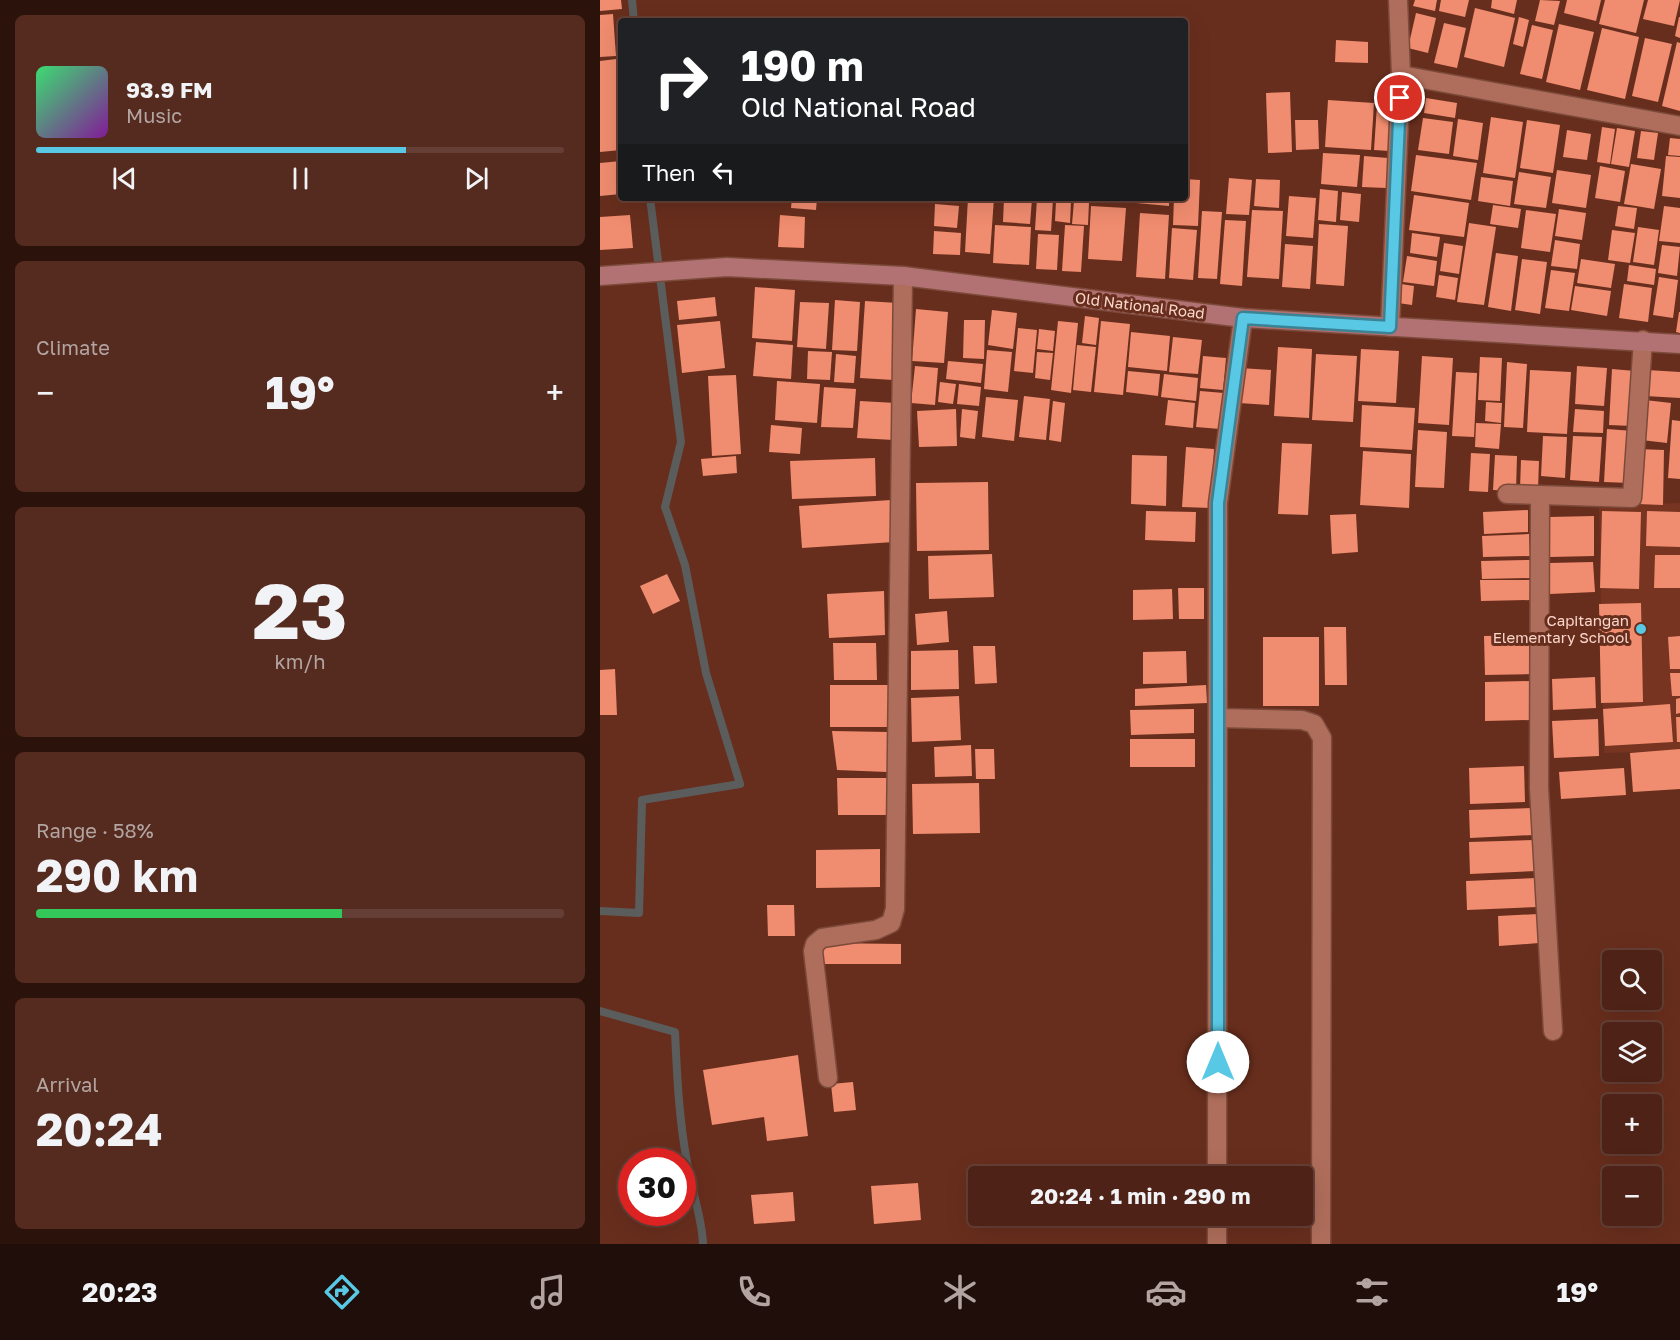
<!DOCTYPE html>
<meta charset="utf-8">
<style>
:root{--surface:#4e2216;--page:#552a1f;--text:#f1f3f6;--muted:#b3a4a1;--line:#653f35;--accent:#59c8e4}
body{margin:0;font-family:"Golos Text",sans-serif;background:var(--page);color:var(--text);height:100vh;display:flex;flex-direction:column;font-size:22px;white-space:nowrap}
*{box-sizing:border-box;margin:0}
p{font-size:20px;color:var(--muted)}
.icon{flex:none;width:33px;height:33px;fill:none;stroke:currentColor;stroke-width:2;stroke-linecap:round;stroke-linejoin:round}
.map{position:relative;flex:1;overflow:hidden}
.panel{display:flex;flex-direction:column;gap:15px;padding:15px;background:#2b130c;width:600px}
.panel>*{flex:none}
.hud{position:absolute;left:18px;top:18px;width:570px;height:183px;border-radius:6px;box-shadow:0 6px 24px #0002,0 0 0 2px var(--line);background:#202124;color:#fff;overflow:hidden}
.tools{position:absolute;left:1002px;top:950px;display:grid;gap:12px}
.tools a{display:grid;place-items:center;width:60px;height:60px;border-radius:6px;background:var(--surface);box-shadow:0 6px 24px #0002,0 0 0 2px var(--line);font-size:30px}
.speed{position:absolute;left:18px;top:1148px;display:flex;gap:12px;font-size:30px;font-weight:700;text-align:center}
.speed>*{display:grid;place-content:center;width:78px;height:78px;border-radius:50%;background:var(--surface);box-shadow:0 6px 24px #0002,0 0 0 2px var(--line);line-height:1}
.speed .limit{border:9px solid #d22;background:#fff;color:#111}
.pin{position:absolute;display:grid;place-items:center;width:51px;height:51px;color:#fff;margin:-26px;border:3px solid #fff;border-radius:50%;box-shadow:0 2px 6px #0007}
.me{position:absolute;width:66px;margin:-33px;rotate:0deg;stroke-linejoin:round;filter:drop-shadow(0 0 4px #0008)}
.turn{display:flex;align-items:center;gap:21px;height:126px;padding:0 24px;font-size:27px}
.turn .icon{width:78px;height:78px;stroke-width:2.5}
.turn b{display:block;font-size:42px;line-height:51px}
.then{display:flex;align-items:center;height:57px;padding:0 24px;background:#0003;gap:12px;font-size:22px}
.big{font-size:45px;font-weight:700;line-height:1.1}
.panel .card{flex:1;display:flex;flex-direction:column;justify-content:center;gap:9px;min-width:0;padding:0 21px;border-radius:9px;background:var(--page)}
.panel .dial{align-items:center;gap:0}
.dial b{font-size:78px;line-height:1}
.song{display:flex;align-items:center;gap:18px}
.cover{width:72px;height:72px;border-radius:9px;background:linear-gradient(135deg,hsl(140 70% 55%),hsl(290 70% 35%))}
.played{height:6px;border-radius:3px;background:linear-gradient(90deg,var(--accent) 70%,var(--line) 70%)}
.keys{display:flex;justify-content:space-around;direction:ltr}
.heat{display:flex;justify-content:space-between;align-items:center;font-size:33px;direction:ltr}
.charge{height:9px;border-radius:4px;background:linear-gradient(90deg,#34c759 58%,var(--line) 0)}
.trip{position:absolute;left:368px;top:1166px;width:345px;height:60px;border-radius:6px;background:var(--surface);box-shadow:0 6px 24px #0002,0 0 0 2px var(--line);font-weight:700;line-height:60px;text-align:center}
.tab-bar{display:flex;height:96px;justify-content:space-around;align-items:center;background:#1f0e09;color:var(--muted)}
.tab-bar .icon{width:42px;height:42px}
.tab-bar .selected{color:var(--accent)}
.tab-bar b{font-size:27px;color:var(--text)}
main{display:flex;flex:1;min-height:0}
.map>svg:first-child{display:block}
.built{fill:#763421}
.lines{fill:none;stroke-linecap:round;stroke-linejoin:round}
.stream{stroke:#5b5c5c;stroke-width:8}
.building{fill:#f08c6f}
.street-casing{stroke:#7c4a3b;stroke-width:21}
.secondary-casing{stroke:#7c4a3b;stroke-width:21}
.street{stroke:#af6e5b;stroke-width:18}
.secondary{stroke:#b27172;stroke-width:18}
.route-casing{stroke:#3a8294;stroke-width:15}
.route{stroke:#59c8e4;stroke-width:10}
.poi-dot{fill:#59c8e4;stroke:#682e1d;stroke-width:2}
.labels{text-anchor:middle;dominant-baseline:central;stroke-width:6;stroke-linejoin:round;paint-order:stroke}
.street-label{font-size:15px;fill:#fbd6cb;stroke:#682e1d}
.poi-label{font-size:15px;fill:#fbd6cb;stroke:#682e1d;text-anchor:end}
</style>
<main>
<section class="panel">
<div class="card">
<div class="song"><i class="cover"></i><div><b>93.9 FM</b><p>Music</p></div></div>
<div class="played"></div>
<div class="keys"><svg class="icon" aria-label="previous" viewBox="0 0 24 24"><path d="M18 5L8 12l10 7zM5 5v14"/></svg><svg class="icon" aria-label="pause" viewBox="0 0 24 24"><path d="M8 5v14M16 5v14"/></svg><svg class="icon" aria-label="next" viewBox="0 0 24 24"><path d="M6 5l10 7-10 7zM19 5v14"/></svg></div>
</div>
<div class="card"><p>Climate</p>
<div class="heat"><a>−</a><b class="big">19°</b><a>+</a></div>
</div>
<div class="card dial"><b>23</b><p>km/h</p></div>
<div class="card"><p>Range · 58%</p><b class="big">290 km</b><div class="charge"></div></div>
<div class="card"><p>Arrival</p><b class="big">20:24</b></div>
</section>
<div class="map">
<svg width="1080" height="1244" viewBox="0 0 1080 1244">
<rect width="100%" height="100%" fill="#682e1d"/>
<polygon class="built" points="1080,503 1080,751 1004,753 999,506"/>
<g class="lines">
<g class="stream">
<polyline points="32,0 34,21"/>
<polyline points="0,911 39,913 42,800 140,784 106,673 85,565 65,507 81,442 50,198"/>
<path d="M0,1011L75,1032C77,1076 79,1119 87,1162C91,1190 102,1216 103,1244"/>
</g>
</g>
<g class="building">
<polygon points="0,0 21,0 22,9 0,11"/>
<polygon points="815,0 837,0 835,11 813,6"/>
<polygon points="841,0 869,0 865,17 839,11"/>
<polygon points="892,0 917,0 914,14 891,8"/>
<polygon points="940,0 960,1 954,25 935,21"/>
<polygon points="967,0 1001,0 996,21 964,13"/>
<polygon points="1005,0 1044,0 1036,33 999,24"/>
<polygon points="1048,0 1080,0 1074,26 1043,19"/>
<polygon points="875,8 915,18 904,67 864,57"/>
<polygon points="816,13 836,18 828,53 808,48"/>
<polygon points="13,14 16,56 0,57 0,15"/>
<polygon points="919,17 929,20 923,47 913,44"/>
<polygon points="1079,17 1080,17 1080,38 1075,36"/>
<polygon points="844,23 866,28 857,68 834,63"/>
<polygon points="959,24 994,32 980,90 946,82"/>
<polygon points="932,25 953,30 942,79 920,74"/>
<polygon points="1002,28 1039,37 1025,99 987,90"/>
<polygon points="1045,38 1072,44 1058,102 1032,96"/>
<polygon points="736,40 768,42 768,63 735,62"/>
<polygon points="1077,42 1080,43 1080,111 1062,106"/>
<polygon points="16,59 21,110 21,150 0,152 0,61"/>
<polygon points="690,92 692,152 668,153 666,93"/>
<polygon points="826,98 857,103 855,118 824,113"/>
<polygon points="728,100 774,103 771,150 725,147"/>
<polygon points="777,105 792,105 789,151 774,150"/>
<polygon points="891,117 923,122 915,178 883,173"/>
<polygon points="823,118 853,122 849,154 818,150"/>
<polygon points="858,119 883,123 878,160 853,156"/>
<polygon points="695,120 718,120 719,149 696,150"/>
<polygon points="927,120 960,125 953,173 920,168"/>
<polygon points="1002,127 1015,129 1010,164 997,162"/>
<polygon points="1017,128 1035,131 1029,167 1011,164"/>
<polygon points="967,130 991,134 987,160 963,157"/>
<polygon points="1041,131 1058,133 1054,160 1037,158"/>
<polygon points="1070,138 1080,139 1080,156 1068,155"/>
<polygon points="723,153 760,155 757,187 721,184"/>
<polygon points="816,155 877,163 871,200 811,191"/>
<polygon points="764,156 788,158 786,188 762,187"/>
<polygon points="1066,156 1080,157 1080,198 1062,196"/>
<polygon points="21,161 21,194 0,196 0,163"/>
<polygon points="1031,164 1061,169 1054,209 1024,204"/>
<polygon points="1000,166 1025,171 1020,202 995,198"/>
<polygon points="957,170 991,175 986,208 952,203"/>
<polygon points="919,172 951,177 946,208 914,204"/>
<polygon points="881,177 913,181 910,206 878,201"/>
<polygon points="629,178 652,180 649,215 626,214"/>
<polygon points="585,179 600,180 598,226 573,225 574,198 585,198"/>
<polygon points="656,179 680,180 679,208 654,206"/>
<polygon points="720,189 738,191 736,222 718,220"/>
<polygon points="742,192 761,194 759,222 740,220"/>
<polygon points="814,195 869,203 864,237 809,230"/>
<polygon points="689,196 716,198 713,238 686,236"/>
<polygon points="192,198 217,198 216,210 191,208"/>
<polygon points="225,198 250,198 250,202 225,201"/>
<polygon points="343,198 364,198 363,201 343,200"/>
<polygon points="368,198 394,198 390,254 365,252"/>
<polygon points="404,198 432,199 430,224 403,222"/>
<polygon points="437,198 453,199 451,231 435,230"/>
<polygon points="536,198 569,198 569,206 536,203"/>
<polygon points="456,201 471,202 470,223 455,221"/>
<polygon points="474,201 489,202 488,225 472,224"/>
<polygon points="335,204 359,206 357,228 334,226"/>
<polygon points="893,205 921,209 918,228 890,224"/>
<polygon points="491,206 526,208 522,261 488,259"/>
<polygon points="1018,206 1037,208 1034,229 1015,226"/>
<polygon points="1064,206 1080,208 1080,243 1059,241"/>
<polygon points="959,209 986,213 982,240 955,236"/>
<polygon points="652,210 683,211 679,279 647,277"/>
<polygon points="926,210 956,214 950,252 921,248"/>
<polygon points="602,211 622,212 617,279 598,278"/>
<polygon points="540,213 569,215 565,279 536,277"/>
<polygon points="30,215 33,248 0,250 0,217"/>
<polygon points="180,215 205,217 204,248 178,247"/>
<polygon points="625,220 646,221 642,286 620,284"/>
<polygon points="869,223 896,227 884,305 857,302"/>
<polygon points="719,224 748,226 744,286 716,284"/>
<polygon points="395,225 431,227 429,265 393,263"/>
<polygon points="465,225 484,226 481,272 462,271"/>
<polygon points="1038,227 1059,230 1054,265 1033,262"/>
<polygon points="572,228 597,230 593,280 569,278"/>
<polygon points="1012,230 1035,233 1030,263 1008,260"/>
<polygon points="334,231 361,233 360,255 333,254"/>
<polygon points="812,233 840,237 837,257 810,253"/>
<polygon points="438,234 459,235 457,270 436,269"/>
<polygon points="955,240 980,244 977,269 951,266"/>
<polygon points="844,243 863,246 859,274 840,271"/>
<polygon points="685,244 713,246 710,289 682,287"/>
<polygon points="1062,245 1080,247 1077,276 1058,273"/>
<polygon points="896,253 918,256 911,311 888,307"/>
<polygon points="807,256 837,261 834,286 803,282"/>
<polygon points="922,259 947,262 940,314 915,310"/>
<polygon points="981,259 1015,264 1011,288 977,283"/>
<polygon points="1029,265 1056,269 1054,285 1027,281"/>
<polygon points="951,270 975,273 969,311 945,308"/>
<polygon points="839,275 858,278 855,300 836,297"/>
<polygon points="1059,277 1078,280 1073,318 1053,315"/>
<polygon points="801,284 814,286 812,305 798,303"/>
<polygon points="1024,284 1052,288 1048,322 1019,318"/>
<polygon points="975,286 1011,291 1007,316 971,310"/>
<polygon points="155,287 195,290 192,341 152,338"/>
<polygon points="115,297 117,316 79,320 77,301"/>
<polygon points="235,300 260,302 257,351 232,350"/>
<polygon points="265,301 298,303 294,380 260,378"/>
<polygon points="200,302 229,303 226,349 197,347"/>
<polygon points="316,309 348,312 344,363 312,361"/>
<polygon points="392,310 417,313 413,349 388,345"/>
<polygon points="1079,312 1080,312 1080,333 1076,332"/>
<polygon points="485,316 499,318 496,345 482,343"/>
<polygon points="364,320 385,320 384,359 363,358"/>
<polygon points="120,321 125,368 82,373 77,325"/>
<polygon points="458,321 478,323 471,393 451,390"/>
<polygon points="501,321 530,324 523,395 494,392"/>
<polygon points="418,328 437,330 433,373 414,371"/>
<polygon points="439,329 455,331 453,351 437,349"/>
<polygon points="531,332 570,336 567,371 528,367"/>
<polygon points="573,337 602,340 598,374 569,372"/>
<polygon points="156,342 193,345 191,379 153,376"/>
<polygon points="477,345 496,347 491,392 473,390"/>
<polygon points="678,347 712,349 709,418 674,416"/>
<polygon points="761,349 799,351 796,403 758,401"/>
<polygon points="387,350 412,352 408,392 384,389"/>
<polygon points="208,351 232,352 230,380 207,379"/>
<polygon points="437,352 453,353 450,380 435,378"/>
<polygon points="236,354 256,356 254,383 234,382"/>
<polygon points="716,354 757,356 753,422 712,420"/>
<polygon points="603,356 626,358 623,390 600,388"/>
<polygon points="822,356 853,358 849,425 818,423"/>
<polygon points="880,357 902,358 900,401 878,400"/>
<polygon points="348,361 383,364 381,383 346,379"/>
<polygon points="907,362 927,364 923,428 904,427"/>
<polygon points="315,366 338,368 335,405 311,403"/>
<polygon points="977,366 1007,368 1004,406 975,404"/>
<polygon points="640,368 671,370 669,405 639,403"/>
<polygon points="1012,369 1035,371 1032,426 1009,425"/>
<polygon points="930,370 971,372 967,434 927,432"/>
<polygon points="1047,370 1080,372 1080,398 1045,396"/>
<polygon points="528,371 560,374 558,396 526,392"/>
<polygon points="856,372 877,373 874,437 852,436"/>
<polygon points="564,374 598,378 596,401 561,397"/>
<polygon points="136,375 141,454 112,456 108,376"/>
<polygon points="177,381 220,384 217,423 175,420"/>
<polygon points="340,382 356,384 353,404 338,402"/>
<polygon points="359,384 381,387 379,406 357,404"/>
<polygon points="224,387 256,389 253,428 221,427"/>
<polygon points="600,391 624,393 620,429 596,427"/>
<polygon points="424,396 450,399 446,440 419,437"/>
<polygon points="386,397 418,400 414,441 382,437"/>
<polygon points="568,400 595,403 593,428 565,425"/>
<polygon points="1045,400 1071,403 1067,443 1041,440"/>
<polygon points="260,401 296,403 294,440 257,438"/>
<polygon points="453,401 465,403 461,442 449,440"/>
<polygon points="886,402 902,403 901,423 885,421"/>
<polygon points="762,405 815,408 812,450 760,447"/>
<polygon points="356,409 357,446 319,447 317,411"/>
<polygon points="362,409 378,411 375,439 360,437"/>
<polygon points="975,409 1004,411 1003,433 973,432"/>
<polygon points="1072,420 1080,421 1080,479 1068,478"/>
<polygon points="876,423 901,424 899,449 875,447"/>
<polygon points="171,425 202,428 200,454 169,452"/>
<polygon points="1007,429 1033,431 1030,483 1004,482"/>
<polygon points="818,430 847,432 844,488 815,487"/>
<polygon points="943,436 967,437 965,478 941,476"/>
<polygon points="973,436 1002,437 999,482 970,480"/>
<polygon points="682,443 712,444 708,515 678,514"/>
<polygon points="586,447 614,449 611,508 582,507"/>
<polygon points="1038,449 1064,450 1063,505 1037,504"/>
<polygon points="763,451 811,454 809,508 760,505"/>
<polygon points="871,453 890,454 888,492 869,491"/>
<polygon points="532,455 567,456 566,506 531,504"/>
<polygon points="895,455 917,456 916,491 893,490"/>
<polygon points="136,456 137,473 103,476 101,459"/>
<polygon points="275,458 276,496 192,499 190,461"/>
<polygon points="921,460 939,461 938,490 920,489"/>
<polygon points="388,482 389,550 317,551 316,483"/>
<polygon points="291,500 294,542 202,548 199,506"/>
<polygon points="928,510 928,532 884,534 883,512"/>
<polygon points="546,511 596,512 595,542 545,540"/>
<polygon points="1002,511 1041,512 1039,589 1000,588"/>
<polygon points="1047,511 1080,512 1080,547 1046,546"/>
<polygon points="756,514 758,552 732,554 730,515"/>
<polygon points="994,516 994,556 950,557 949,517"/>
<polygon points="929,534 930,556 883,557 882,536"/>
<polygon points="392,554 394,597 329,599 328,556"/>
<polygon points="1055,555 1080,555 1080,588 1054,588"/>
<polygon points="930,560 931,578 882,579 881,561"/>
<polygon points="993,562 995,592 950,594 949,563"/>
<polygon points="67,574 80,601 53,614 40,586"/>
<polygon points="880,580 931,580 932,600 881,601"/>
<polygon points="578,588 604,588 604,619 579,619"/>
<polygon points="572,589 573,619 533,620 533,590"/>
<polygon points="284,591 285,635 229,638 227,594"/>
<polygon points="1041,603 1043,702 1001,703 999,604"/>
<polygon points="347,611 349,642 317,645 315,614"/>
<polygon points="724,627 746,627 747,685 725,685"/>
<polygon points="933,635 934,674 885,675 884,636"/>
<polygon points="1080,636 1080,669 1070,669 1068,637"/>
<rect x="663" y="637" width="56" height="69"/>
<polygon points="233,643 276,643 277,680 234,680"/>
<polygon points="373,646 395,646 397,683 375,684"/>
<polygon points="358,650 359,689 311,690 311,651"/>
<polygon points="586,651 587,683 543,684 543,652"/>
<polygon points="15,669 17,715 0,715 0,670"/>
<polygon points="1070,673 1080,673 1080,696 1072,696"/>
<polygon points="995,677 996,708 953,710 952,679"/>
<polygon points="930,681 931,720 885,721 885,682"/>
<rect x="230" y="685" width="59" height="42"/>
<polygon points="606,685 607,703 535,706 535,689"/>
<polygon points="359,696 361,740 312,742 311,698"/>
<polygon points="1080,698 1080,713 1076,714 1076,699"/>
<polygon points="1070,704 1073,742 1005,746 1003,709"/>
<polygon points="594,709 594,733 531,735 530,710"/>
<polygon points="1076,717 1080,717 1080,742 1077,742"/>
<polygon points="998,719 999,756 954,758 952,721"/>
<polygon points="232,731 288,732 287,772 237,770"/>
<rect x="530" y="739" width="65" height="28"/>
<polygon points="371,745 372,776 335,777 334,747"/>
<polygon points="375,749 394,749 395,779 376,779"/>
<polygon points="1080,749 1080,789 1033,792 1030,753"/>
<polygon points="924,766 925,802 870,804 869,768"/>
<polygon points="1024,768 1026,795 961,799 959,772"/>
<polygon points="237,778 287,778 287,815 238,815"/>
<polygon points="379,783 380,833 313,834 312,784"/>
<polygon points="932,808 933,835 870,838 869,810"/>
<polygon points="935,840 937,871 870,874 869,842"/>
<polygon points="280,849 280,887 216,888 216,850"/>
<polygon points="937,878 938,907 867,910 866,881"/>
<polygon points="167,905 194,905 195,936 168,936"/>
<polygon points="938,914 939,943 899,946 898,916"/>
<polygon points="222,943 301,944 301,964 222,964"/>
<polygon points="198,1055 208,1136 167,1141 164,1117 112,1125 103,1070"/>
<polygon points="253,1082 256,1110 234,1112 231,1084"/>
<polygon points="318,1183 321,1220 274,1224 271,1186"/>
<polygon points="193,1192 195,1221 154,1224 151,1195"/>
</g>
<g class="lines">
<g class="street-casing">
<g id="street">
<polyline points="801,75 1080,126"/>
<polyline points="790,327 801,75 798,0"/>
<polyline points="907,494 1032,498 1043,340"/>
<polyline points="940,495 939,788 953,1031"/>
<polyline points="618,718 702,720 714,724 722,738 721,1244"/>
<polyline points="228,1078 213,951 215,944 222,938 276,930 291,923 295,909 303,276"/>
<polyline points="617,1176 618,503 643,318"/>
<polyline points="617,1215 617,1244"/>
</g>
</g>
<g class="secondary-casing">
<polyline id="secondary" points="0,276 127,267 303,276 643,318 1080,344"/>
</g>
<use href="#street" class="street"/>
<use href="#secondary" class="secondary"/>
</g>
<g class="lines">
<g class="route-casing">
<polyline id="route" points="618,1062 618,503 643,318 790,327 800,98"/>
</g>
<use href="#route" class="route"/>
</g>
<circle class="poi-dot" cx="1041" cy="629" r="6"/>
<g class="labels">
<g class="street-label">
<text transform="translate(540 305) rotate(7)">Old National Road</text>
</g>
<g class="poi-label">
<text x="1029" y="620">Capitangan<tspan x="1029" dy="17">Elementary School</tspan></text>
</g>
</g>
</svg>
<div class="tools">
<a><svg class="icon" aria-label="search" viewBox="0 0 24 24"><circle cx="10" cy="10" r="6"/><path d="M15 15l6 6"/></svg></a>
<a><svg class="icon" aria-label="layers" viewBox="0 0 24 24"><path d="M12 4l9 5-9 5-9-5zM3 14l9 5 9-5"/></svg></a>
<a>+</a>
<a>−</a>
</div>
<div class="speed"><div class="limit">30</div></div>
<div class="pin" style="left:800px;top:98px;background:#d93025"><svg class="icon" aria-label="arrive" viewBox="0 0 24 24"><path d="M6 21V4h12l-3 4 3 4H6"/></svg></div>
<svg class="me" style="left:618px;top:1062px" viewBox="-20 -20 40 40"><circle r="19" fill="#fff"/><path d="M0-13L10 11 0 6-10 11z" fill="#59c8e4"/></svg>
<div class="trip">20:24 · 1 min · 290 m</div>
<div class="hud">
<div class="turn"><svg class="icon" aria-label="right" viewBox="0 0 24 24"><path d="M7 20v-9h11M14 6l5 5-5 5"/></svg><div><b>190 m</b>Old National Road</div></div>
<div class="then">Then<svg class="icon" aria-label="left" viewBox="0 0 24 24"><path d="M17 20v-9H6M10 6l-5 5 5 5"/></svg></div>
</div>
</div>
</main>
<nav class="tab-bar">
<b>20:23</b>
<svg class="icon selected" aria-label="directions" viewBox="0 0 24 24"><path d="M12 3l9 9-9 9-9-9zM9 14v-3h6M13 9l2 2-2 2"/></svg>
<svg class="icon" aria-label="music" viewBox="0 0 24 24"><path d="M9 18V5l10-2v13"/><circle cx="6" cy="18" r="3"/><circle cx="16" cy="16" r="3"/></svg>
<svg class="icon" aria-label="phone" viewBox="0 0 24 24"><path d="M5 4h4l2 5-3 2q2 4 5 5l2-3 5 2v4C11 20 4 13 5 4z"/></svg>
<svg class="icon" aria-label="climate" viewBox="0 0 24 24"><path d="M12 3v18M4 7l16 10M4 17L20 7"/></svg>
<svg class="icon" aria-label="car" viewBox="0 0 24 24"><path d="M5 17H2v-5l4-1 3-4h7l3 4 3 1v5h-3M9 17h6M6 11h13"/><circle cx="7" cy="17" r="2"/><circle cx="17" cy="17" r="2"/></svg>
<svg class="icon" aria-label="filters" viewBox="0 0 24 24"><path d="M4 7h16M4 17h16"/><circle cx="9" cy="7" r="2"/><circle cx="15" cy="17" r="2"/></svg>
<b>19°</b>
</nav>
